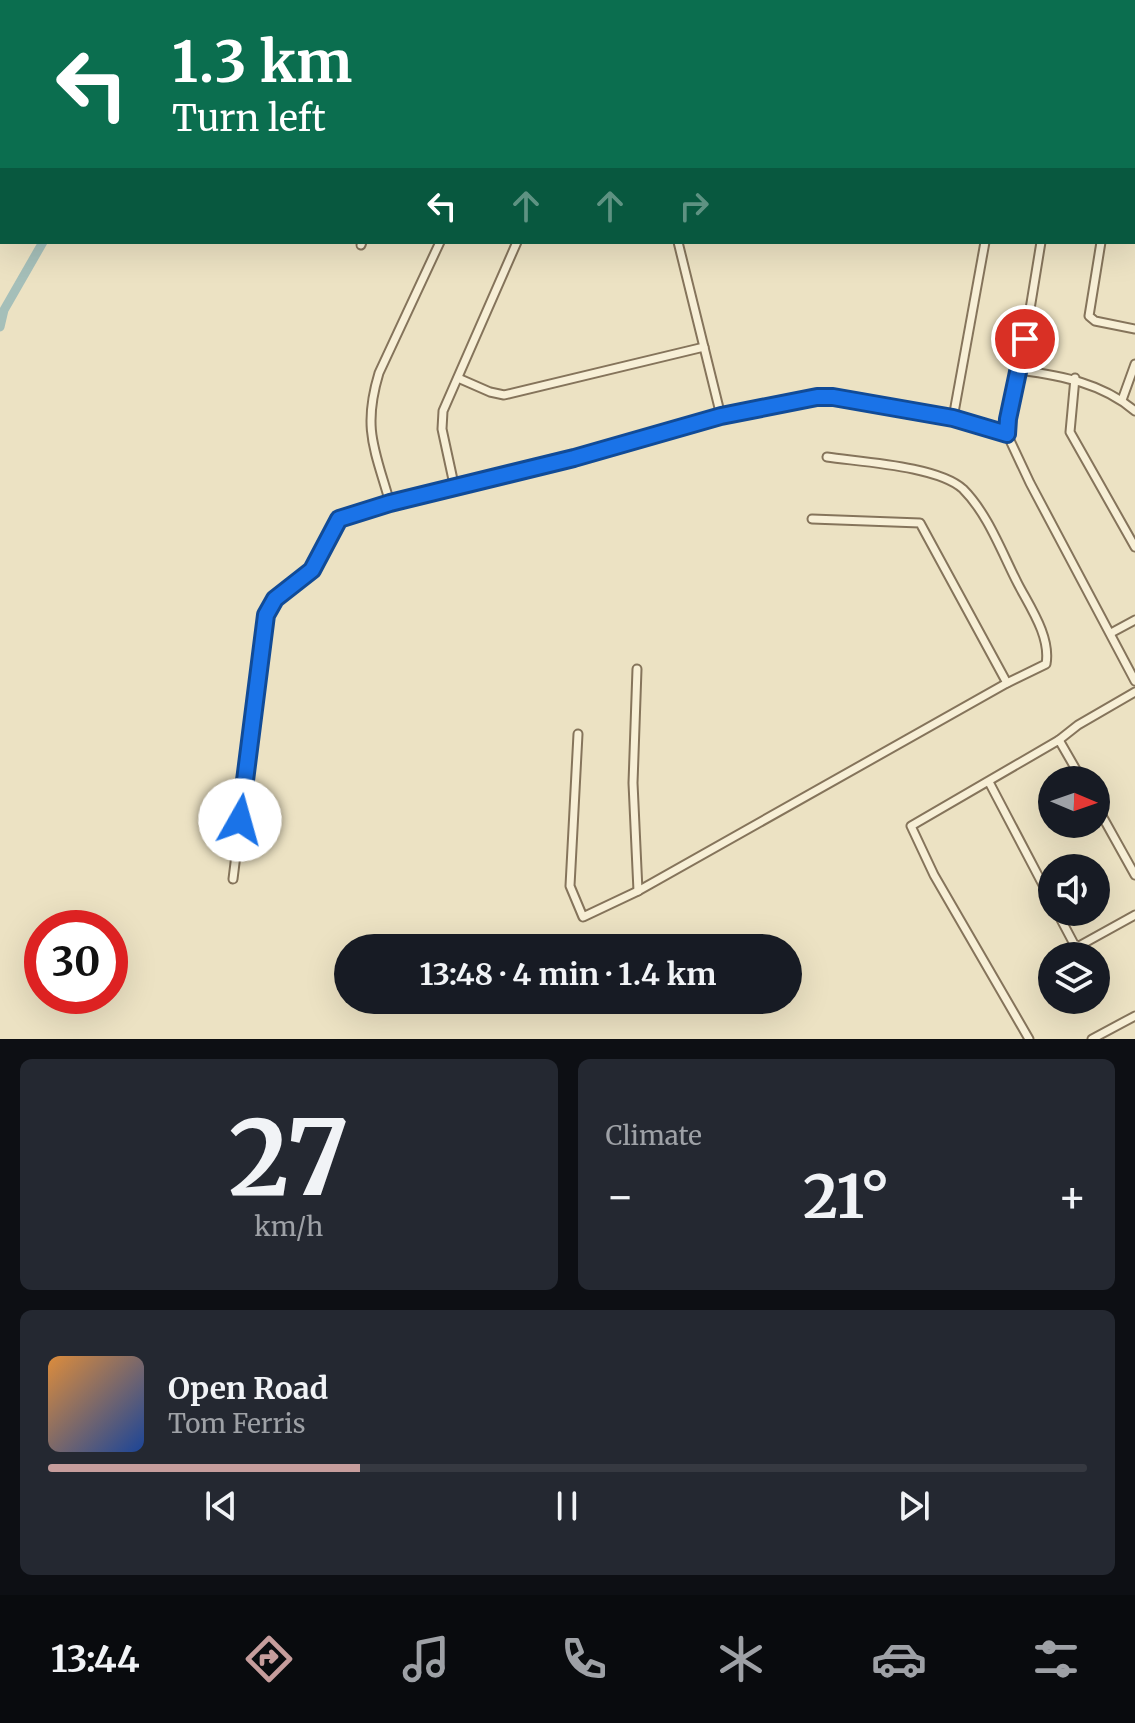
<!DOCTYPE html>
<meta charset="utf-8">
<style>
:root{--surface:#171b24;--page:#242831;--text:#f1f3f6;--muted:#9ea1a6;--line:#363941;--accent:#c69d9c}
body{margin:0;font-family:Merriweather,serif;background:var(--page);color:var(--text);height:100vh;display:flex;flex-direction:column;font-size:30px;white-space:nowrap}
*{box-sizing:border-box;margin:0}
p{font-size:26px;color:var(--muted)}
.icon{flex:none;width:44px;height:44px;fill:none;stroke:currentColor;stroke-width:2;stroke-linecap:round;stroke-linejoin:round}
.map{position:relative;height:1039px;overflow:hidden}
.sheet{display:flex;flex-direction:column;gap:20px;padding:20px;background:#0d0f14;flex:1}
.sheet>*{flex:none}
.banner{position:absolute;left:0px;top:0px;width:1136px;height:244px;box-shadow:0 8px 32px #0002;background:#0b6e4f;color:#fff;overflow:hidden}
.needle{width:52px;rotate:92deg}
.buttons{position:absolute;left:1038px;top:766px;display:grid;gap:16px}
.buttons a{display:grid;place-items:center;width:72px;height:72px;border-radius:50%;background:var(--surface);box-shadow:0 8px 32px #0002;font-size:40px}
.speed{position:absolute;left:24px;top:910px;display:flex;gap:16px;font-size:40px;font-weight:700;text-align:center}
.speed>*{display:grid;place-content:center;width:104px;height:104px;border-radius:50%;background:var(--surface);box-shadow:0 8px 32px #0002;line-height:1}
.speed .limit{border:12px solid #d22;background:#fff;color:#111}
.pin{position:absolute;display:grid;place-items:center;width:68px;height:68px;color:#fff;margin:-34px;border:4px solid #fff;border-radius:50%;box-shadow:0 2px 8px #0007}
.me{position:absolute;width:88px;margin:-44px;rotate:7deg;stroke-linejoin:round;filter:drop-shadow(0 0 6px #0008)}
.turn{display:flex;align-items:center;gap:28px;height:168px;padding:0 40px;font-size:36px}
.turn .icon{width:104px;height:104px;stroke-width:2.5}
.turn b{display:block;font-size:56px;line-height:68px}
.lanes{display:flex;align-items:center;height:76px;padding:0 40px;background:#0003;justify-content:center;gap:40px;direction:ltr}
.lanes .off{opacity:.35}
.big{font-size:60px;font-weight:700;line-height:1.1}
.sheet .card{flex:1;display:flex;flex-direction:column;justify-content:center;gap:12px;min-width:0;padding:0 28px;border-radius:12px;background:var(--page)}
.sheet .dial{align-items:center;gap:0}
.dial b{font-size:104px;line-height:1}
.song{display:flex;align-items:center;gap:24px}
.cover{width:96px;height:96px;border-radius:12px;background:linear-gradient(135deg,hsl(30 70% 55%),hsl(220 70% 35%))}
.played{height:8px;border-radius:4px;background:linear-gradient(90deg,var(--accent) 30%,var(--line) 30%)}
.keys{display:flex;justify-content:space-around;direction:ltr}
.heat{display:flex;justify-content:space-between;align-items:center;font-size:44px;direction:ltr}
.sheet .tiles{flex:1;display:grid;gap:20px;grid-template-columns:1fr 1fr}
.card:last-child{grid-column:span 2}
.trip{position:absolute;left:334px;top:934px;width:468px;height:80px;border-radius:40px;background:var(--surface);box-shadow:0 8px 32px #0002;font-weight:700;line-height:80px;text-align:center}
.dock{display:flex;height:128px;justify-content:space-around;align-items:center;background:#090b0e;color:var(--muted)}
.dock .icon{width:56px;height:56px}
.dock .selected{color:var(--accent)}
.dock b{font-size:36px;color:var(--text)}
.map>svg:first-child{display:block}
.lines{fill:none;stroke-linecap:round;stroke-linejoin:round}
.river{stroke:#a5bfb9;stroke-width:9}
.minor-casing{stroke:#85745b;stroke-width:11}
.minor{stroke:#f7efd6;stroke-width:7}
.route-casing{stroke:#114b97;stroke-width:20}
.route{stroke:#1a73e8;stroke-width:14}
</style>
<div class="map">
<svg width="1135" height="1039" viewBox="0 0 1135 1039">
<rect width="100%" height="100%" fill="#ece2c3"/>
<g class="lines">
<g class="river">
<polyline points="328,2 331,0"/>
<polyline points="0,327 4,310 43,242"/>
</g>
<g class="minor-casing">
<g id="minor">
<polyline points="726,0 727,2"/>
<polyline points="466,2 467,0"/>
<polyline points="1087,2 1087,0"/>
<polyline points="1134,187 1135,187"/>
<polyline points="678,242 721,416"/>
<polyline points="1041,242 1020,370 1007,423 1007,434 1030,483 1135,681"/>
<polyline points="1101,242 1089,316 1095,321 1135,329"/>
<polyline points="361,245 362,242"/>
<path d="M1020,370C1062,376 1102,383 1135,411"/>
<polyline points="458,378 490,392 504,395 704,347"/>
<polyline points="1075,378 1070,432 1135,547"/>
<polyline points="1122,400 1135,364"/>
<polyline points="953,418 985,242"/>
<polyline points="455,489 442,429 443,411 517,242"/>
<path d="M390,503C375,450 362,429 379,373L440,242"/>
<polyline points="812,519 920,523 1007,683"/>
<polyline points="1111,633 1135,620"/>
<polyline points="637,669 633,783 638,891"/>
<path d="M578,734L570,886L583,917L638,891L1007,683L1046,664C1051,637 1030,607 1018,584C1002,553 988,514 963,489C938,466 861,462 827,457"/>
<polyline points="1059,740 1078,725 1135,692"/>
<polyline points="989,782 1052,902"/>
<polyline points="1096,805 1135,875"/>
<polyline points="233,879 266,615 275,599 312,570 339,519 390,503 455,489 721,416 817,397 843,399 953,418 1007,434"/>
<polyline points="1057,912 1074,944 1079,946 1135,915"/>
<polyline points="1029,1039 934,875 911,826 1059,740 1082,780"/>
<polyline points="1092,1039 1135,1016"/>
</g>
</g>
<use href="#minor" class="minor"/>
</g>
<g class="lines">
<g class="route-casing">
<polyline id="route" points="240,820 266,615 275,599 312,570 339,519 390,503 574,458 721,416 817,397 833,397 953,418 1007,434 1008,419 1025,339"/>
</g>
<use href="#route" class="route"/>
</g>
</svg>
<div class="buttons">
<a><svg class="needle" viewBox="-14 -14 28 28"><path d="M0-13l5 13h-10z" fill="#e53935"/><path d="M0 13l5-13h-10z" fill="#9ea1a6"/></svg></a>
<a><svg class="icon" aria-label="sound" viewBox="0 0 24 24"><path d="M4 9h4l5-4v14l-5-4H4zM17 9q2 3 0 6"/></svg></a>
<a><svg class="icon" aria-label="layers" viewBox="0 0 24 24"><path d="M12 4l9 5-9 5-9-5zM3 14l9 5 9-5"/></svg></a>
</div>
<div class="speed"><div class="limit">30</div></div>
<div class="pin" style="left:1025px;top:339px;background:#d93025"><svg class="icon" aria-label="arrive" viewBox="0 0 24 24"><path d="M6 21V4h12l-3 4 3 4H6"/></svg></div>
<svg class="me" style="left:240px;top:820px" viewBox="-20 -20 40 40"><circle r="19" fill="#fff"/><path d="M0-13L10 11 0 6-10 11z" fill="#1a73e8"/></svg>
<div class="trip">13:48 · 4 min · 1.4 km</div>
<div class="banner">
<div class="turn"><svg class="icon" aria-label="left" viewBox="0 0 24 24"><path d="M17 20v-9H6M10 6l-5 5 5 5"/></svg><div><b>1.3 km</b>Turn left</div></div>
<div class="lanes"><svg class="icon" aria-label="left" viewBox="0 0 24 24"><path d="M17 20v-9H6M10 6l-5 5 5 5"/></svg><svg class="icon off" aria-label="ahead" viewBox="0 0 24 24"><path d="M12 20V5M6 11l6-6 6 6"/></svg><svg class="icon off" aria-label="ahead" viewBox="0 0 24 24"><path d="M12 20V5M6 11l6-6 6 6"/></svg><svg class="icon off" aria-label="right" viewBox="0 0 24 24"><path d="M7 20v-9h11M14 6l5 5-5 5"/></svg></div>
</div>
</div>
<section class="sheet">
<div class="tiles">
<div class="card dial"><b>27</b><p>km/h</p></div>
<div class="card"><p>Climate</p>
<div class="heat"><a>−</a><b class="big">21°</b><a>+</a></div>
</div>
<div class="card">
<div class="song"><i class="cover"></i><div><b>Open Road</b><p>Tom Ferris</p></div></div>
<div class="played"></div>
<div class="keys"><svg class="icon" aria-label="previous" viewBox="0 0 24 24"><path d="M18 5L8 12l10 7zM5 5v14"/></svg><svg class="icon" aria-label="pause" viewBox="0 0 24 24"><path d="M8 5v14M16 5v14"/></svg><svg class="icon" aria-label="next" viewBox="0 0 24 24"><path d="M6 5l10 7-10 7zM19 5v14"/></svg></div>
</div>
</div>
</section>
<nav class="dock">
<b>13:44</b>
<svg class="icon selected" aria-label="directions" viewBox="0 0 24 24"><path d="M12 3l9 9-9 9-9-9zM9 14v-3h6M13 9l2 2-2 2"/></svg>
<svg class="icon" aria-label="music" viewBox="0 0 24 24"><path d="M9 18V5l10-2v13"/><circle cx="6" cy="18" r="3"/><circle cx="16" cy="16" r="3"/></svg>
<svg class="icon" aria-label="phone" viewBox="0 0 24 24"><path d="M5 4h4l2 5-3 2q2 4 5 5l2-3 5 2v4C11 20 4 13 5 4z"/></svg>
<svg class="icon" aria-label="climate" viewBox="0 0 24 24"><path d="M12 3v18M4 7l16 10M4 17L20 7"/></svg>
<svg class="icon" aria-label="car" viewBox="0 0 24 24"><path d="M5 17H2v-5l4-1 3-4h7l3 4 3 1v5h-3M9 17h6M6 11h13"/><circle cx="7" cy="17" r="2"/><circle cx="17" cy="17" r="2"/></svg>
<svg class="icon" aria-label="filters" viewBox="0 0 24 24"><path d="M4 7h16M4 17h16"/><circle cx="9" cy="7" r="2"/><circle cx="15" cy="17" r="2"/></svg>
</nav>
